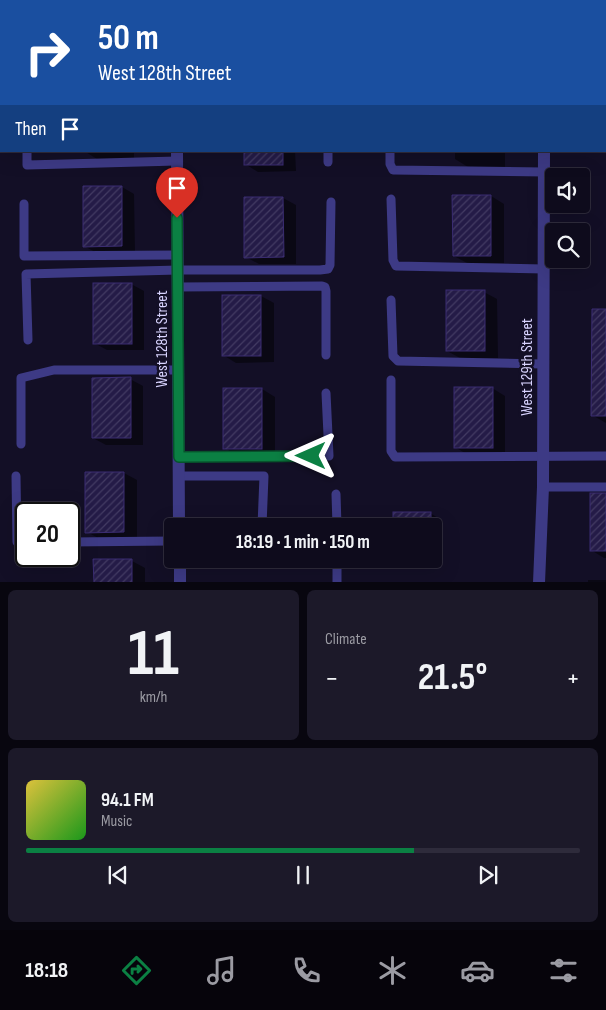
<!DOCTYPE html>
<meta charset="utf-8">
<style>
:root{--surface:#0e0b1c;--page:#1c1929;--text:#f1f3f6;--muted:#9b9ba3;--line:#2e2b3b;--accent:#0b8043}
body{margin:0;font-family:"Sofia Sans Condensed",sans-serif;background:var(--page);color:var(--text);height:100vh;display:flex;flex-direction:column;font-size:19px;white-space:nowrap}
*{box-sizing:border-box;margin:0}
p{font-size:16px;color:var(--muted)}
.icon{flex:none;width:28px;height:28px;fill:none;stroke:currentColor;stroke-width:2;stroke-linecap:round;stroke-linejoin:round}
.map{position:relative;height:582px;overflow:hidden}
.panel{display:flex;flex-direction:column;gap:8px;padding:8px;background:#08060f;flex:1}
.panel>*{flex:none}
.hud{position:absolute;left:0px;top:0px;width:606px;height:152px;box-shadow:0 5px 20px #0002,0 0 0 1px var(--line);background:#1a4fa0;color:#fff;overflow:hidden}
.buttons{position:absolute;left:545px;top:168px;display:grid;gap:10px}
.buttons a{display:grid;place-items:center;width:45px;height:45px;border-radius:5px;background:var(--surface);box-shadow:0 5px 20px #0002,0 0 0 1px var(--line);font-size:25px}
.speed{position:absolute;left:15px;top:502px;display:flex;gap:10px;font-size:25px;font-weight:700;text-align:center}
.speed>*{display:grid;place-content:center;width:65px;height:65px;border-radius:50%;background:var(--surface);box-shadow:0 5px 20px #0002,0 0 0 1px var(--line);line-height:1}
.speed .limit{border:2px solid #111;border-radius:8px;background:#fff;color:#111}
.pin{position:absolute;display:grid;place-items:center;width:42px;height:42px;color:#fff;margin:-51px -21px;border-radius:50% 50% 50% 0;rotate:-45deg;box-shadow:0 0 5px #0007}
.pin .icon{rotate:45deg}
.me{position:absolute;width:55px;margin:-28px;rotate:270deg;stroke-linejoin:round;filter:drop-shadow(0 0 4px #0008)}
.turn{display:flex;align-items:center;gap:18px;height:105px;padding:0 15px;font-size:22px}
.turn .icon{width:65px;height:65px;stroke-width:2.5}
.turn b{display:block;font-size:35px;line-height:42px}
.then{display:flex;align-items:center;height:48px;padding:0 15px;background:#0003;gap:10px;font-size:19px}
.big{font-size:38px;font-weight:700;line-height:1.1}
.panel .card{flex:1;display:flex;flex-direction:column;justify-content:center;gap:8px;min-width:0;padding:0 18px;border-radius:8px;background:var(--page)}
.panel .dial{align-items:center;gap:0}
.dial b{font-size:65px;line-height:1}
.song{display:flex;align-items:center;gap:15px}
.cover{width:60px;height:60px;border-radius:8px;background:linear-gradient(135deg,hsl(50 70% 55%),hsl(120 70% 35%))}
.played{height:5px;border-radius:2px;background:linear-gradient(90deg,var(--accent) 70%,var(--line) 70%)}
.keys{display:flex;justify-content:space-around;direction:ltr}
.heat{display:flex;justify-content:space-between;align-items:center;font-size:28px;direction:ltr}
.panel .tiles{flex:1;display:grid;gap:8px;grid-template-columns:1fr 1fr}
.card:last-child{grid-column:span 2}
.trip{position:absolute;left:164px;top:518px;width:278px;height:50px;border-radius:5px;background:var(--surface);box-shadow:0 5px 20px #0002,0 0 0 1px var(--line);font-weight:700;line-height:50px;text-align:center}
.tab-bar{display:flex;height:80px;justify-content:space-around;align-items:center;background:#06040b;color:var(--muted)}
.tab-bar .icon{width:35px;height:35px}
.tab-bar .current{color:var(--accent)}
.tab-bar b{font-size:22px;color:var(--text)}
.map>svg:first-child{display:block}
.shadow{fill:#0007}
.building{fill:url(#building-hatch);stroke:#3b2d73}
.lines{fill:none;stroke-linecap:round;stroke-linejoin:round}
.service{stroke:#3d3a85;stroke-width:9}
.minor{stroke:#3d3a85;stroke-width:12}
.route-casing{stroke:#07532c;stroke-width:12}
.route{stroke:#0b8043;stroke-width:9}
.labels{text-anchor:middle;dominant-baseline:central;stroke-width:5;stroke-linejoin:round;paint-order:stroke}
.street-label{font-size:16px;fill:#d9d4ff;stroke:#130f26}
</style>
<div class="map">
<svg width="606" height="583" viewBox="0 0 606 583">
<defs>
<pattern id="building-hatch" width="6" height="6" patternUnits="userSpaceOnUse" patternTransform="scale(1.25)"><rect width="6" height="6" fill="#241b47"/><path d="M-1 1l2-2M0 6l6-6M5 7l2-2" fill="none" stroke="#433b63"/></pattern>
</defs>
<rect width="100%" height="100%" fill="#130f26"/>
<g class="shadow">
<rect x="605" y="54" width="1" height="69"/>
<polygon points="84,151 134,151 134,159 97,159"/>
<polygon points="245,151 295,151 296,171 258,172 245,164"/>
<polygon points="455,151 505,151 505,167 468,167 455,159"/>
<polygon points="122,187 134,194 135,253 97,253 84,246"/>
<polygon points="491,196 504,204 504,263 467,263 454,256"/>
<polygon points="283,198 296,205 296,264 259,264 246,257"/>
<polygon points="131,284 144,291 144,350 107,350 94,343"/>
<polygon points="484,292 497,299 498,358 460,358 447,351"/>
<polygon points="261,296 274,303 274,362 236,363 223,355"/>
<polygon points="606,310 606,423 592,415"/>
<polygon points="130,379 143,386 143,445 106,445 93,438"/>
<polygon points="492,388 505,396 505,455 468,455 455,447"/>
<polygon points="262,389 275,397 275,456 237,456 225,448"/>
<polygon points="124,473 137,480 137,539 100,539 87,532"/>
<polygon points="606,494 606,558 604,558 591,550"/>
<polygon points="394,513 430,513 443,521 443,553 432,553 432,526 394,526"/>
<polygon points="132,561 145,568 145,583 95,583"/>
<rect x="588" y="580" width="18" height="3"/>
</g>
<g class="building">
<rect x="244" y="151" width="39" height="14"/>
<polygon points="83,186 122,186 122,246 83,247"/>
<polygon points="452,195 491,195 491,256 453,256"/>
<polygon points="244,197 283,197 284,257 244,258"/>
<rect x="93" y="283" width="39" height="61"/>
<rect x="446" y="290" width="39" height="61"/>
<rect x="222" y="295" width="39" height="61"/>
<polygon points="592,309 606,309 606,416 591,416"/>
<polygon points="131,377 131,438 92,438 92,378"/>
<rect x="454" y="387" width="39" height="61"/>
<rect x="223" y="388" width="39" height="61"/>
<polygon points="85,472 124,472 124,532 85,533"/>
<rect x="590" y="493" width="16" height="58"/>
<rect x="393" y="512" width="38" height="14"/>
<polygon points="93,559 132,559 132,583 94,583"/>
</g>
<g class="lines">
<g class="service">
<polyline points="24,0 24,1"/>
<polyline points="605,29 606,29"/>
<polyline points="27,151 27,165 177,161"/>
<polyline points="328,151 328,162"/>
<polyline points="390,151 390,164 393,170 544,172"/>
<polyline points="391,199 393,260 396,266 544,269"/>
<polyline points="24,204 24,256 177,255"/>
<polyline points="177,287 322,286 325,287 326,291 326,355"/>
<polyline points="391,300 393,356 398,361 543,364"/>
<polyline points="28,340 26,274 178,270 320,270 328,269 330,265 331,202"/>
<polyline points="391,380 391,451 395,457 606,456"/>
<polyline points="21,444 21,378 54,370 178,370"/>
<polyline points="179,457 329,456 326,393"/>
<polyline points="16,476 17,542 26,542"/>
<polyline points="179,476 264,476 262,526"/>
<polyline points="543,487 606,487"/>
<polyline points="336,494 337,526"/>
<polyline points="69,542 172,541"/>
<polyline points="337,559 337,583"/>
</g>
<g class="minor">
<polyline points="176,0 176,1"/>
<polyline points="537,0 537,1"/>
<polyline points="177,151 179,526"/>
<polyline points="180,559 180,583"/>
<polyline points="539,583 543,487 544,151"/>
</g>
</g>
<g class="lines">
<g class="route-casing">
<polyline id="route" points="177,218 179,457 311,456"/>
</g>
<use href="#route" class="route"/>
</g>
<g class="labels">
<g class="street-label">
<text transform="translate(162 339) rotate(-90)">West 128th Street</text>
<text transform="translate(527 367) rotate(-90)">West 129th Street</text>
</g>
</g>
</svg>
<div class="buttons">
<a><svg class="icon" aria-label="sound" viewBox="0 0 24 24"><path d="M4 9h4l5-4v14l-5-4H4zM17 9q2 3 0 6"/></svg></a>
<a><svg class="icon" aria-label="search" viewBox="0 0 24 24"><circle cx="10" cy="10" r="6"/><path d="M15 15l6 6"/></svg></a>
</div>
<div class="speed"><div class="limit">20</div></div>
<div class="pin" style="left:177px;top:218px;background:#d93025"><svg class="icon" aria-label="arrive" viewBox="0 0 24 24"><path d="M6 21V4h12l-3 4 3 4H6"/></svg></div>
<svg class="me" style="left:311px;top:456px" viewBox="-20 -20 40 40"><path d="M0-17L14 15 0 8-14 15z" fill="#0b8043" stroke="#fff" stroke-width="4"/></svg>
<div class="trip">18:19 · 1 min · 150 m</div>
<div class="hud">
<div class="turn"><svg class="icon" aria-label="right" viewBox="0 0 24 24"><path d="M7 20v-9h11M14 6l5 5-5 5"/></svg><div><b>50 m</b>West 128th Street</div></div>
<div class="then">Then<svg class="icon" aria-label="arrive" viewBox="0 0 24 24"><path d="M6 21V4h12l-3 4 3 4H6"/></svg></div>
</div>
</div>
<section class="panel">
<div class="tiles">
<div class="card dial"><b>11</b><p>km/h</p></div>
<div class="card"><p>Climate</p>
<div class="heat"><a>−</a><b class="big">21.5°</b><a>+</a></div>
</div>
<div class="card">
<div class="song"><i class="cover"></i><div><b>94.1 FM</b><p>Music</p></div></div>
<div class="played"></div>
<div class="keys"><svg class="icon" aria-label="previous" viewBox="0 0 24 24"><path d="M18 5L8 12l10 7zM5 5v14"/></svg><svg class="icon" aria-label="pause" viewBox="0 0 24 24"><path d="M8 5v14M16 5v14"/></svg><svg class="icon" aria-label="next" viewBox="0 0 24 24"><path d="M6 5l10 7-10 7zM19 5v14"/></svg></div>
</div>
</div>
</section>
<nav class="tab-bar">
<b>18:18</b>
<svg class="icon current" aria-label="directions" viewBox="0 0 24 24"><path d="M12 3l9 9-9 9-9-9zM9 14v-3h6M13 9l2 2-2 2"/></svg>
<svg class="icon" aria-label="music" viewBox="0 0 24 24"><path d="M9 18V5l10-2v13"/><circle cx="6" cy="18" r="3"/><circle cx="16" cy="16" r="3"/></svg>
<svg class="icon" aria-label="phone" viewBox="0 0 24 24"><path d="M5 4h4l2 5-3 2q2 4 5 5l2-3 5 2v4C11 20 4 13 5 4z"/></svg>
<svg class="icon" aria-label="climate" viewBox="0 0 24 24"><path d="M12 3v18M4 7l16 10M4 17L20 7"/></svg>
<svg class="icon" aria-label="car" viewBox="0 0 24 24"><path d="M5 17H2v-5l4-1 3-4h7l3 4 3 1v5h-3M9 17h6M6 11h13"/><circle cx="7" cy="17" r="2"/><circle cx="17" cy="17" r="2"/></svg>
<svg class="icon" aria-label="filters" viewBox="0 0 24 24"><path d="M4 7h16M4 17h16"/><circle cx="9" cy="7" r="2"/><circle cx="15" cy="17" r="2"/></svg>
</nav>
